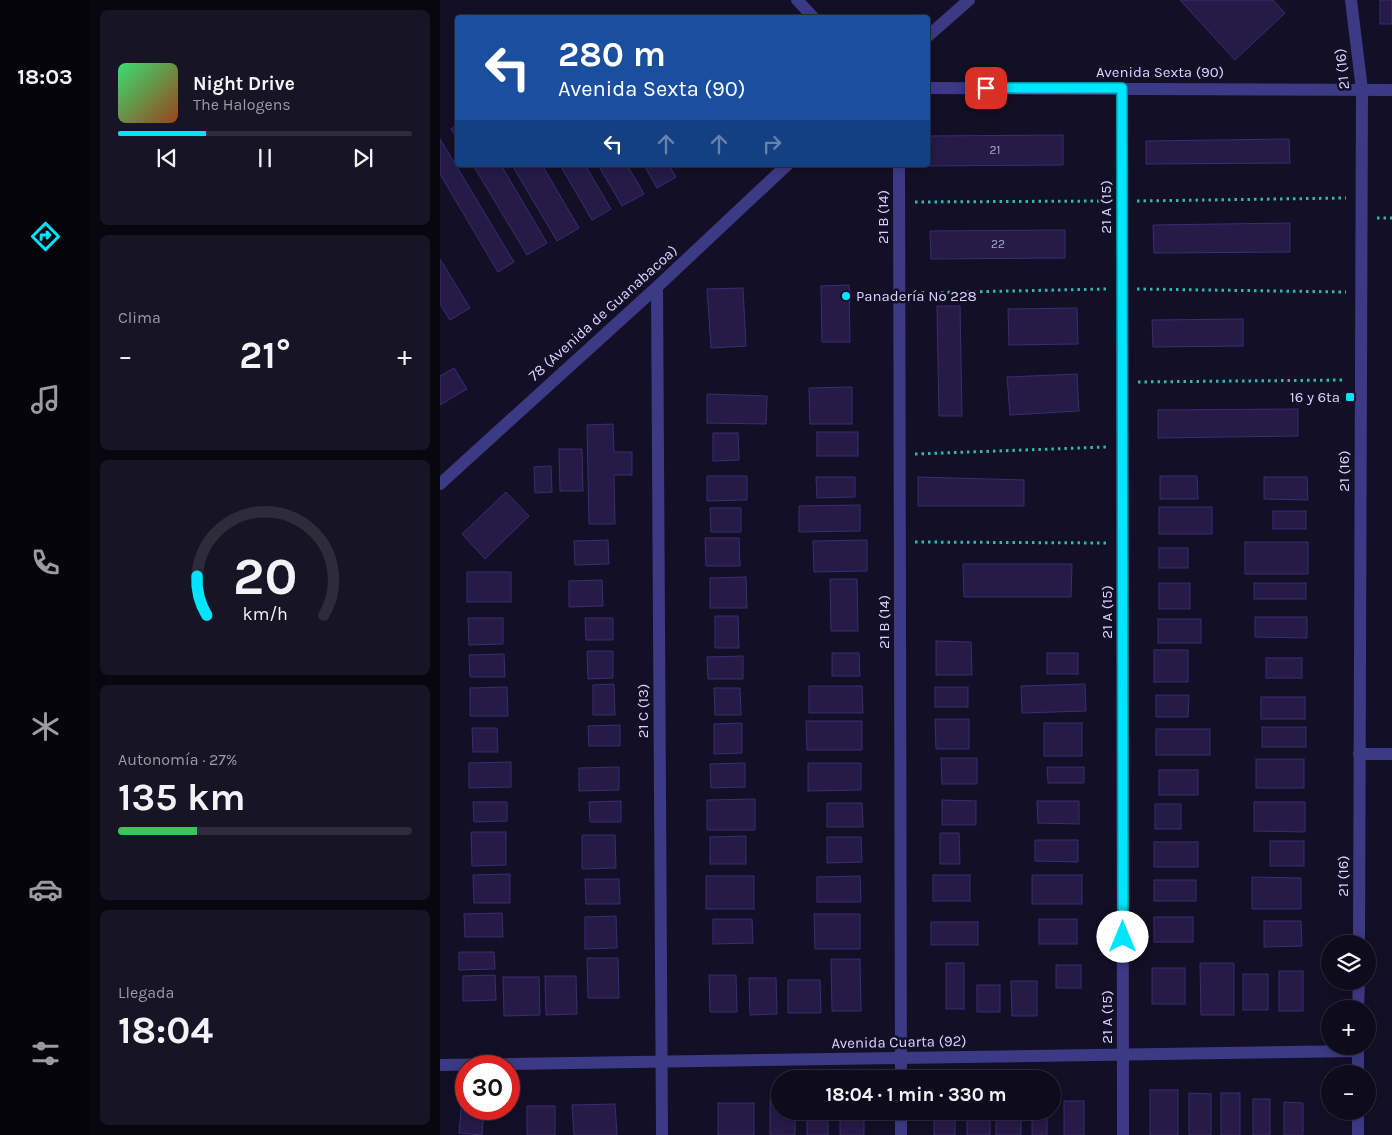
<!DOCTYPE html>
<html lang="es">
<meta charset="utf-8">
<style>
:root{--surface:#0e0b1c;--page:#171425;--text:#f1f3f6;--muted:#9b9ba3;--line:#2e2b3b;--accent:#00e5ff}
body{margin:0;font-family:Karla,sans-serif;background:var(--page);color:var(--text);height:100vh;display:flex;flex-direction:column;font-size:19px;white-space:nowrap}
*{box-sizing:border-box;margin:0}
p{font-size:16px;color:var(--muted)}
.icon{flex:none;width:28px;height:28px;fill:none;stroke:currentColor;stroke-width:2;stroke-linecap:round;stroke-linejoin:round}
.map{position:relative;flex:1;overflow:hidden}
.sheet{display:flex;flex-direction:column;gap:10px;padding:10px;background:#08060f;width:350px}
.sheet>*{flex:none}
.guide{position:absolute;left:15px;top:15px;width:475px;height:152px;border-radius:5px;box-shadow:0 2px 12px #0003,0 0 0 1px var(--line);background:#1a4fa0;color:#fff;overflow:hidden}
.tools{position:absolute;left:881px;top:935px;display:grid;gap:10px}
.tools a{display:grid;place-items:center;width:55px;height:55px;border-radius:50%;background:var(--surface);box-shadow:0 2px 12px #0003,0 0 0 1px var(--line);font-size:25px}
.speed{position:absolute;left:15px;top:1055px;display:flex;gap:10px;font-size:25px;font-weight:700;text-align:center}
.speed>*{display:grid;place-content:center;width:65px;height:65px;border-radius:50%;background:var(--surface);box-shadow:0 2px 12px #0003,0 0 0 1px var(--line);line-height:1}
.speed .limit{border:8px solid #d22;background:#fff;color:#111}
.pin{position:absolute;display:grid;place-items:center;width:42px;height:42px;color:#fff;margin:-21px;border-radius:10px;box-shadow:0 2px 8px #0006}
.me{position:absolute;width:55px;margin:-28px;rotate:0deg;stroke-linejoin:round;filter:drop-shadow(0 0 4px #0008)}
.turn{display:flex;align-items:center;gap:18px;height:105px;padding:0 20px;font-size:22px}
.turn .icon{width:65px;height:65px;stroke-width:2.5}
.turn b{display:block;font-size:35px;line-height:42px}
.lanes{display:flex;align-items:center;height:48px;padding:0 20px;background:#0003;justify-content:center;gap:25px;direction:ltr}
.lanes .off{opacity:.35}
.big{font-size:38px;font-weight:700;line-height:1.1}
.sheet .widget{flex:1;display:flex;flex-direction:column;justify-content:center;gap:8px;min-width:0;padding:0 18px;border-radius:8px;background:var(--page)}
.sheet .dial{align-items:center;gap:0}
.dial svg{height:130px;overflow:visible;fill:none;stroke:var(--line);stroke-width:7;stroke-linecap:round;text-anchor:middle}
.dial text{fill:var(--text);stroke:none}
.song{display:flex;align-items:center;gap:15px}
.cover{width:60px;height:60px;border-radius:8px;background:linear-gradient(135deg,hsl(140 70% 55%),hsl(20 70% 35%))}
.played{height:5px;border-radius:2px;background:linear-gradient(90deg,var(--accent) 30%,var(--line) 30%)}
.keys{display:flex;justify-content:space-around;direction:ltr}
.heat{display:flex;justify-content:space-between;align-items:center;font-size:28px;direction:ltr}
.charge{height:8px;border-radius:4px;background:linear-gradient(90deg,#34c759 27%,var(--line) 0)}
.trip{position:absolute;left:331px;top:1070px;width:290px;height:50px;border-radius:25px;background:var(--surface);box-shadow:0 2px 12px #0003,0 0 0 1px var(--line);font-weight:700;line-height:50px;text-align:center}
main{display:flex;flex:1;min-height:0}
.tabs{display:flex;flex-direction:column;width:90px;justify-content:space-around;align-items:center;background:#06040b;color:var(--muted)}
.tabs .icon{width:35px;height:35px}
.tabs .on{color:var(--accent)}
.tabs b{font-size:22px;color:var(--text)}
.map>svg:first-child{display:block}
.building{fill:#241b47;stroke:#3b2d73}
.lines{fill:none;stroke-linecap:round;stroke-linejoin:round}
.path{stroke:#2fb8b0;stroke-width:3;stroke-dasharray:2.5 4;stroke-linecap:butt}
.minor{stroke:#3d3a85;stroke-width:12}
.route-casing{stroke:#0095a6;stroke-width:12}
.route{stroke:#00e5ff;stroke-width:9}
.poi-dot{fill:#00e5ff;stroke:#130f26;stroke-width:2}
.labels{text-anchor:middle;dominant-baseline:central;stroke-width:5;stroke-linejoin:round;paint-order:stroke}
.number-label{font-size:12px;fill:#aca6d1}
.street-label{font-size:15px;fill:#d9d4ff;stroke:#130f26}
.poi-label{font-size:15px;fill:#d9d4ff;stroke:#130f26;text-anchor:start}
</style>
<main>
<nav class="tabs">
<b>18:03</b>
<svg class="icon on" aria-label="directions" viewBox="0 0 24 24"><path d="M12 3l9 9-9 9-9-9zM9 14v-3h6M13 9l2 2-2 2"/></svg>
<svg class="icon" aria-label="music" viewBox="0 0 24 24"><path d="M9 18V5l10-2v13"/><circle cx="6" cy="18" r="3"/><circle cx="16" cy="16" r="3"/></svg>
<svg class="icon" aria-label="phone" viewBox="0 0 24 24"><path d="M5 4h4l2 5-3 2q2 4 5 5l2-3 5 2v4C11 20 4 13 5 4z"/></svg>
<svg class="icon" aria-label="climate" viewBox="0 0 24 24"><path d="M12 3v18M4 7l16 10M4 17L20 7"/></svg>
<svg class="icon" aria-label="car" viewBox="0 0 24 24"><path d="M5 17H2v-5l4-1 3-4h7l3 4 3 1v5h-3M9 17h6M6 11h13"/><circle cx="7" cy="17" r="2"/><circle cx="17" cy="17" r="2"/></svg>
<svg class="icon" aria-label="filters" viewBox="0 0 24 24"><path d="M4 7h16M4 17h16"/><circle cx="9" cy="7" r="2"/><circle cx="15" cy="17" r="2"/></svg>
</nav>
<section class="sheet">
<div class="widget">
<div class="song"><i class="cover"></i><div><b>Night Drive</b><p>The Halogens</p></div></div>
<div class="played"></div>
<div class="keys"><svg class="icon" aria-label="previous" viewBox="0 0 24 24"><path d="M18 5L8 12l10 7zM5 5v14"/></svg><svg class="icon" aria-label="pause" viewBox="0 0 24 24"><path d="M8 5v14M16 5v14"/></svg><svg class="icon" aria-label="next" viewBox="0 0 24 24"><path d="M6 5l10 7-10 7zM19 5v14"/></svg></div>
</div>
<div class="widget"><p>Clima</p>
<div class="heat"><a>−</a><b class="big">21°</b><a>+</a></div>
</div>
<div class="widget dial"><svg viewBox="0 0 100 80">
<path d="M14 69A42 42 0 1 1 86 69"/>
<path d="M14 69A42 42 0 0 1 8 45" stroke="#00e5ff"/>
<text x="50" y="56" font-size="32" font-weight="700">20</text>
<text x="50" y="72" font-size="11">km/h</text>
</svg></div>
<div class="widget"><p>Autonomía · 27%</p><b class="big">135 km</b><div class="charge"></div></div>
<div class="widget"><p>Llegada</p><b class="big">18:04</b></div>
</section>
<div class="map">
<svg width="952" height="1135" viewBox="0 0 952 1135">
<rect width="100%" height="100%" fill="#130f26"/>
<g class="building">
<polygon points="740,0 833,0 845,13 795,60"/>
<rect x="940" y="0" width="12" height="24"/>
<polygon points="18,125 18,139 11,129"/>
<polygon points="623,135 623,165 481,166 488,165 488,136"/>
<polygon points="0,139 74,262 58,272 0,174"/>
<polygon points="849,139 850,163 706,164 706,141"/>
<polygon points="33,165 61,165 107,243 87,255"/>
<polygon points="72,165 102,165 139,228 117,241"/>
<polygon points="120,165 145,165 171,209 152,220"/>
<polygon points="158,165 187,165 204,194 182,206"/>
<polygon points="204,165 229,165 236,177 217,188"/>
<polygon points="850,223 850,252 714,253 713,225"/>
<polygon points="625,230 625,258 491,259 490,231"/>
<polygon points="0,259 30,308 10,320 0,304"/>
<polygon points="409,285 410,342 382,342 381,286"/>
<polygon points="303,288 306,346 271,348 267,289"/>
<polygon points="497,306 520,306 522,416 499,416"/>
<polygon points="637,308 638,344 569,345 568,309"/>
<polygon points="803,319 803,346 713,347 712,320"/>
<polygon points="14,368 27,389 0,405 0,376"/>
<polygon points="637,374 639,411 570,415 567,377"/>
<polygon points="412,387 412,424 370,424 369,388"/>
<polygon points="267,394 327,396 326,424 267,423"/>
<polygon points="858,409 858,436 718,438 718,410"/>
<polygon points="173,424 174,452 192,452 192,475 174,475 175,524 149,524 147,425"/>
<rect x="377" y="432" width="41" height="24"/>
<polygon points="273,433 298,433 299,460 273,461"/>
<polygon points="119,449 142,449 143,491 120,491"/>
<polygon points="111,466 112,492 95,493 94,467"/>
<polygon points="267,476 307,476 307,500 267,501"/>
<polygon points="720,476 757,476 758,499 720,499"/>
<polygon points="376,477 415,477 415,497 377,498"/>
<polygon points="478,477 584,480 584,506 478,506"/>
<polygon points="824,477 867,477 868,500 824,499"/>
<polygon points="66,492 89,516 45,559 22,534"/>
<polygon points="420,505 420,531 359,532 359,506"/>
<rect x="719" y="507" width="53" height="27"/>
<polygon points="270,508 301,508 301,532 271,532"/>
<rect x="833" y="511" width="33" height="18"/>
<polygon points="265,538 299,538 300,566 266,566"/>
<polygon points="168,540 169,564 135,565 134,541"/>
<polygon points="427,540 427,571 374,572 373,541"/>
<rect x="805" y="542" width="63" height="32"/>
<rect x="719" y="548" width="29" height="20"/>
<polygon points="523,564 632,564 631,597 524,597"/>
<rect x="27" y="572" width="44" height="30"/>
<polygon points="306,577 307,608 270,608 270,578"/>
<polygon points="390,579 417,579 418,631 391,631"/>
<polygon points="162,580 163,606 129,607 129,581"/>
<rect x="719" y="583" width="31" height="26"/>
<rect x="814" y="583" width="52" height="16"/>
<polygon points="275,616 298,616 299,648 275,648"/>
<polygon points="815,617 867,617 867,638 815,637"/>
<polygon points="28,618 63,618 63,644 29,645"/>
<polygon points="145,618 173,618 173,640 146,640"/>
<rect x="718" y="619" width="43" height="24"/>
<polygon points="496,641 531,642 532,675 496,675"/>
<rect x="714" y="650" width="34" height="32"/>
<polygon points="147,651 173,651 173,678 148,679"/>
<polygon points="392,653 419,653 420,676 392,676"/>
<rect x="607" y="653" width="31" height="21"/>
<polygon points="64,654 65,677 30,677 29,655"/>
<polygon points="303,656 303,679 268,679 267,657"/>
<rect x="826" y="658" width="36" height="20"/>
<polygon points="174,684 175,715 153,715 153,685"/>
<polygon points="645,684 646,711 582,713 581,686"/>
<polygon points="369,686 422,686 423,713 369,713"/>
<polygon points="67,687 68,716 30,716 30,688"/>
<rect x="495" y="687" width="33" height="20"/>
<polygon points="274,688 300,688 301,715 275,715"/>
<polygon points="716,695 749,695 748,717 716,717"/>
<rect x="821" y="697" width="44" height="22"/>
<polygon points="495,719 529,719 529,749 496,749"/>
<polygon points="366,721 422,721 422,750 367,750"/>
<polygon points="302,723 302,753 274,754 274,724"/>
<rect x="604" y="723" width="38" height="33"/>
<polygon points="180,725 180,746 149,746 148,726"/>
<rect x="822" y="727" width="44" height="20"/>
<polygon points="32,728 57,728 58,752 33,752"/>
<rect x="716" y="729" width="54" height="26"/>
<polygon points="501,758 537,758 537,784 502,784"/>
<rect x="816" y="759" width="48" height="29"/>
<polygon points="71,762 71,787 29,788 29,763"/>
<polygon points="305,763 305,787 271,788 270,764"/>
<polygon points="368,763 421,763 421,790 368,791"/>
<polygon points="179,767 179,790 139,791 139,768"/>
<polygon points="607,767 644,767 644,783 608,783"/>
<rect x="719" y="770" width="39" height="25"/>
<polygon points="315,799 315,830 267,830 267,800"/>
<polygon points="502,800 536,801 536,825 502,825"/>
<polygon points="181,801 181,822 150,822 149,802"/>
<polygon points="597,801 639,801 639,824 598,823"/>
<polygon points="33,802 67,802 67,821 34,822"/>
<polygon points="814,802 865,802 865,832 814,831"/>
<polygon points="387,803 422,803 423,827 387,827"/>
<rect x="715" y="804" width="26" height="25"/>
<polygon points="31,832 66,832 66,865 32,866"/>
<polygon points="500,833 519,833 520,864 500,864"/>
<polygon points="142,835 175,835 176,868 142,869"/>
<polygon points="306,836 306,864 270,864 270,837"/>
<polygon points="387,837 421,837 422,862 387,863"/>
<polygon points="595,840 638,840 638,862 595,861"/>
<rect x="830" y="841" width="34" height="25"/>
<rect x="714" y="842" width="44" height="25"/>
<polygon points="70,874 70,903 34,903 33,875"/>
<rect x="493" y="875" width="37" height="26"/>
<rect x="592" y="875" width="50" height="29"/>
<rect x="266" y="876" width="48" height="33"/>
<polygon points="420,876 421,902 377,902 377,877"/>
<polygon points="812,877 861,878 861,909 812,909"/>
<polygon points="145,879 179,879 180,904 146,904"/>
<rect x="714" y="880" width="42" height="21"/>
<polygon points="62,913 63,937 25,937 24,914"/>
<polygon points="374,914 420,914 420,949 375,949"/>
<polygon points="176,916 177,948 145,949 145,917"/>
<rect x="714" y="917" width="39" height="25"/>
<polygon points="273,919 312,919 313,943 273,944"/>
<rect x="599" y="919" width="38" height="25"/>
<polygon points="824,921 861,921 862,946 824,947"/>
<rect x="491" y="922" width="47" height="23"/>
<polygon points="19,952 54,952 55,969 19,970"/>
<polygon points="147,958 178,958 179,998 148,998"/>
<polygon points="391,959 420,959 421,1011 392,1011"/>
<rect x="506" y="963" width="18" height="46"/>
<polygon points="760,963 794,963 794,1015 761,1015"/>
<rect x="616" y="965" width="25" height="23"/>
<rect x="712" y="968" width="33" height="36"/>
<rect x="839" y="971" width="24" height="40"/>
<rect x="803" y="974" width="25" height="36"/>
<polygon points="55,975 56,1000 23,1001 23,976"/>
<polygon points="269,975 296,975 297,1012 270,1012"/>
<polygon points="105,976 136,976 137,1014 106,1015"/>
<polygon points="63,977 99,977 100,1015 64,1016"/>
<polygon points="309,978 336,978 337,1014 310,1015"/>
<polygon points="348,980 380,980 381,1013 348,1013"/>
<polygon points="571,981 597,981 597,1016 572,1016"/>
<rect x="537" y="985" width="23" height="27"/>
<rect x="710" y="1090" width="28" height="45"/>
<polygon points="749,1093 771,1094 771,1135 749,1135"/>
<rect x="781" y="1093" width="19" height="42"/>
<polygon points="22,1099 26,1100 26,1109 44,1109 42,1135 19,1133"/>
<rect x="813" y="1099" width="17" height="36"/>
<polygon points="330,1100 340,1100 340,1111 355,1111 355,1135 330,1135"/>
<rect x="624" y="1101" width="20" height="34"/>
<polygon points="844,1102 863,1103 863,1135 844,1135"/>
<rect x="278" y="1103" width="36" height="32"/>
<polygon points="175,1104 177,1135 134,1135 132,1105"/>
<rect x="87" y="1106" width="28" height="29"/>
<rect x="400" y="1111" width="24" height="24"/>
<rect x="494" y="1111" width="21" height="24"/>
<rect x="527" y="1111" width="23" height="24"/>
<rect x="556" y="1111" width="25" height="24"/>
<rect x="592" y="1111" width="15" height="24"/>
<rect x="367" y="1113" width="21" height="22"/>
</g>
<g class="lines">
<g class="path">
<polyline points="697,201 906,198"/>
<polyline points="475,202 666,201"/>
<polyline points="937,218 952,218"/>
<polyline points="697,289 906,292"/>
<polyline points="475,293 666,289"/>
<polyline points="698,382 905,380"/>
<polyline points="475,454 666,447"/>
<polyline points="475,542 667,543"/>
</g>
<g class="minor">
<polyline points="357,0 374,18"/>
<polyline points="911,0 922,90 919,944"/>
<polyline points="488,36 529,0"/>
<polyline points="488,88 952,90"/>
<polyline points="682,89 683,1135"/>
<polyline points="459,165 461,1079"/>
<polyline points="217,287 222,1135"/>
<polyline points="0,484 217,287 347,165"/>
<polyline points="919,754 952,754"/>
<polyline points="918,1009 919,981"/>
<polyline points="0,1065 918,1051"/>
<polyline points="918,1074 918,1046"/>
<polyline points="461,1111 461,1135"/>
<polyline points="918,1135 918,1111"/>
</g>
</g>
<g class="lines">
<g class="route-casing">
<polyline id="route" points="546,88 682,88 683,937"/>
</g>
<use href="#route" class="route"/>
</g>
<g class="poi-dot">
<circle cx="406" cy="296" r="5"/>
<rect x="905" y="392" width="10" height="10" rx="2.5"/>
</g>
<g class="labels">
<g class="number-label">
<text x="555" y="150">21</text>
<text x="558" y="244">22</text>
</g>
<g class="street-label">
<text transform="translate(902 69) rotate(-96)">21 (16)</text>
<text x="720" y="72">Avenida Sexta (90)</text>
<text transform="translate(666 207) rotate(-90)">21 A (15)</text>
<text transform="translate(443 217) rotate(-90)">21 B (14)</text>
<text transform="translate(163 313) rotate(-42)">78 (Avenida de Guanabacoa)</text>
<text transform="translate(904 471) rotate(-90)">21 (16)</text>
<text transform="translate(667 612) rotate(-90)">21 A (15)</text>
<text transform="translate(444 622) rotate(-90)">21 B (14)</text>
<text transform="translate(203 711) rotate(-90)">21 C (13)</text>
<text transform="translate(903 876) rotate(-90)">21 (16)</text>
<text transform="translate(667 1017) rotate(-90)">21 A (15)</text>
<text transform="translate(459 1042) rotate(-1)">Avenida Cuarta (92)</text>
</g>
<g class="poi-label">
<text x="416" y="296">Panadería No 228</text>
<text x="900" y="397" text-anchor="end">16 y 6ta</text>
</g>
</g>
</svg>
<div class="tools">
<a><svg class="icon" aria-label="layers" viewBox="0 0 24 24"><path d="M12 4l9 5-9 5-9-5zM3 14l9 5 9-5"/></svg></a>
<a>+</a>
<a>−</a>
</div>
<div class="speed"><div class="limit">30</div></div>
<div class="pin" style="left:546px;top:88px;background:#d93025"><svg class="icon" aria-label="arrive" viewBox="0 0 24 24"><path d="M6 21V4h12l-3 4 3 4H6"/></svg></div>
<svg class="me" style="left:683px;top:937px" viewBox="-20 -20 40 40"><circle r="19" fill="#fff"/><path d="M0-13L10 11 0 6-10 11z" fill="#00e5ff"/></svg>
<div class="trip">18:04 · 1 min · 330 m</div>
<div class="guide">
<div class="turn"><svg class="icon" aria-label="left" viewBox="0 0 24 24"><path d="M17 20v-9H6M10 6l-5 5 5 5"/></svg><div><b>280 m</b>Avenida Sexta (90)</div></div>
<div class="lanes"><svg class="icon" aria-label="left" viewBox="0 0 24 24"><path d="M17 20v-9H6M10 6l-5 5 5 5"/></svg><svg class="icon off" aria-label="ahead" viewBox="0 0 24 24"><path d="M12 20V5M6 11l6-6 6 6"/></svg><svg class="icon off" aria-label="ahead" viewBox="0 0 24 24"><path d="M12 20V5M6 11l6-6 6 6"/></svg><svg class="icon off" aria-label="right" viewBox="0 0 24 24"><path d="M7 20v-9h11M14 6l5 5-5 5"/></svg></div>
</div>
</div>
</main>
